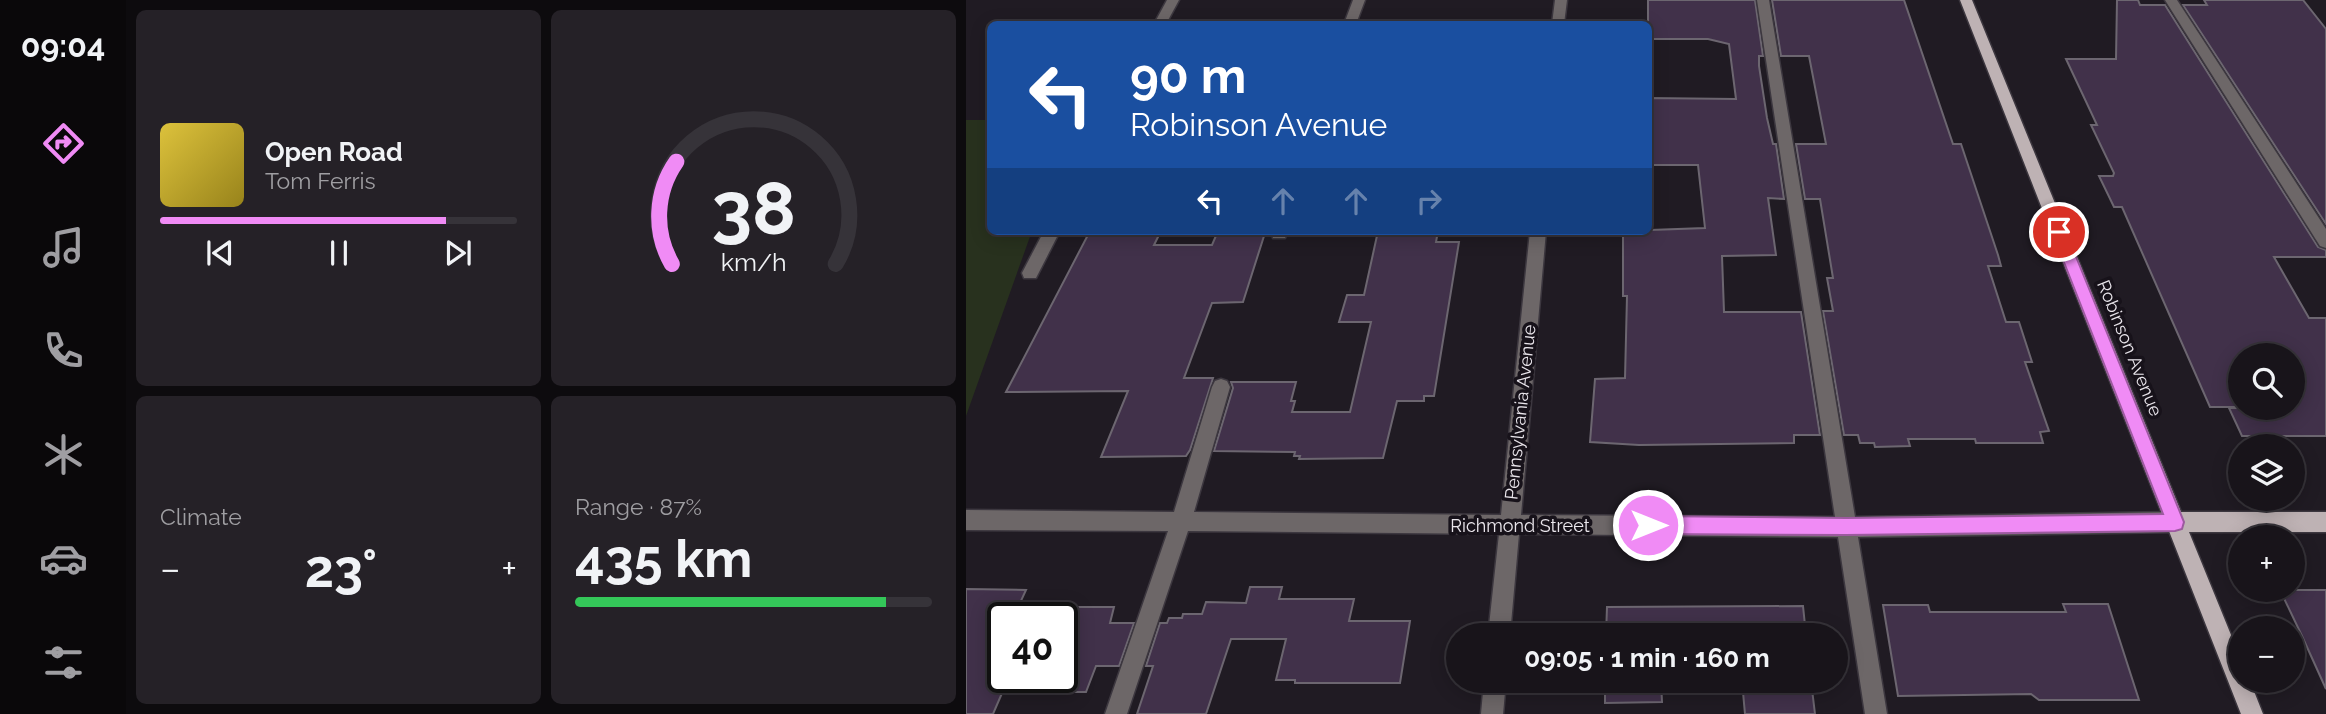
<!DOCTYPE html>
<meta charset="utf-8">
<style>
:root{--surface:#18141a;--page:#252127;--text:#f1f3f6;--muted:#9f9ea2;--line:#363339;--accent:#f08bf5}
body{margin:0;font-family:Raleway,sans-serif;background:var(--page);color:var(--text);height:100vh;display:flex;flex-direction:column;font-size:26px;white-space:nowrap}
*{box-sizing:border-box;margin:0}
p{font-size:23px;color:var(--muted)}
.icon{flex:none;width:38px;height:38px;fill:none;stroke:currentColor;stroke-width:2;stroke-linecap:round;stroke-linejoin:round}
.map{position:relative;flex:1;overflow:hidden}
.drawer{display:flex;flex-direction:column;gap:10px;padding:10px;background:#0d0b0e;width:840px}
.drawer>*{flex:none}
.banner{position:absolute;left:21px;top:21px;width:665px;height:214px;border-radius:10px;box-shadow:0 4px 18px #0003,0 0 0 2px var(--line);background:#1a4fa0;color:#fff;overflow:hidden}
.fabs{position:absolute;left:1262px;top:343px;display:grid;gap:14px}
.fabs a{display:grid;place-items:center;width:77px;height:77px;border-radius:50%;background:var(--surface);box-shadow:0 4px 18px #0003,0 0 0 2px var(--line);font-size:35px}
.speed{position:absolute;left:21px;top:602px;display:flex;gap:14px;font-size:35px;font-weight:700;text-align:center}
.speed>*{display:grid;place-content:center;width:91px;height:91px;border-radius:50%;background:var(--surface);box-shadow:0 4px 18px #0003,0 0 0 2px var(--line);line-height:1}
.speed .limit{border:4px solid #111;border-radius:10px;background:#fff;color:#111}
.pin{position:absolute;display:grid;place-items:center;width:60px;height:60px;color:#fff;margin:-30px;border:4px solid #fff;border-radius:50%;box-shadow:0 2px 7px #0007}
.me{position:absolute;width:77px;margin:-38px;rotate:90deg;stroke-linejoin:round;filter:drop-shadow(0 0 5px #0008)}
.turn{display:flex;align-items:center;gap:24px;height:147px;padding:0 28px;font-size:32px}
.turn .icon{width:91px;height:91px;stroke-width:2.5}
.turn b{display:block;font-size:49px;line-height:60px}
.lanes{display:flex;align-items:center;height:66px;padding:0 28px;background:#0003;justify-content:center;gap:35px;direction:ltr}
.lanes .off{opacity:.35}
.big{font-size:52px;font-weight:700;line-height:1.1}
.drawer .widget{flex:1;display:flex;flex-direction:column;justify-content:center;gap:10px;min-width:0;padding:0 24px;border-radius:10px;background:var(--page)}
.drawer .dial{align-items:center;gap:0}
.dial svg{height:182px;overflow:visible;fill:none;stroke:var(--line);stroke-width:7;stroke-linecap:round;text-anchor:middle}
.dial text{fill:var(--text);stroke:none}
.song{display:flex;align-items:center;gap:21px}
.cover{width:84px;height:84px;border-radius:10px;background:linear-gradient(135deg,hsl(50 70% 55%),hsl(50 70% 35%))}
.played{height:7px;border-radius:4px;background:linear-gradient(90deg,var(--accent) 80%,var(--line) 80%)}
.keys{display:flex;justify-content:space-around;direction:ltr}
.heat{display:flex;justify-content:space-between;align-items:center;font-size:38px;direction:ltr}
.charge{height:10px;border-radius:5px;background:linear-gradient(90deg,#34c759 87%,var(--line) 0)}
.drawer .tiles{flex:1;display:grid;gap:10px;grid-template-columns:repeat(2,1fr)}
.trip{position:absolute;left:480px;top:623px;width:402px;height:70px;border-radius:35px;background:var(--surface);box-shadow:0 4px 18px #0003,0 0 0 2px var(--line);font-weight:700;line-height:70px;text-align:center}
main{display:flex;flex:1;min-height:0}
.tab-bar{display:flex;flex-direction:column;width:126px;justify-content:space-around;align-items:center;background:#0a080a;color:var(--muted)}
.tab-bar .icon{width:49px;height:49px}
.tab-bar .on{color:var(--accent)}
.tab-bar b{font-size:32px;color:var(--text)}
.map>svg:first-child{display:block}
.green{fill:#28311e}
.building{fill:#41314a;stroke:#6c6670;stroke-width:2}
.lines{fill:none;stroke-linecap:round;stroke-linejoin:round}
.minor-casing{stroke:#3c373f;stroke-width:3}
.major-casing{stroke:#3c373f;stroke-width:3}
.minor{fill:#6d6768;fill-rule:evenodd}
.major{fill:#beb2b4;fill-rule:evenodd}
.route{fill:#f08bf5;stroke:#9c5a9f;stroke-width:2}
.labels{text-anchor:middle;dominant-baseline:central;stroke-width:7;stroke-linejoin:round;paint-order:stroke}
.street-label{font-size:18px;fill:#eae6ec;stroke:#17121a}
</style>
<main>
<nav class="tab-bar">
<b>09:04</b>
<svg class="icon on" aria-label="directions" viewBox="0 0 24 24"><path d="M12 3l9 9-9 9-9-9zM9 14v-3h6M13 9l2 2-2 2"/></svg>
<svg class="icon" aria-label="music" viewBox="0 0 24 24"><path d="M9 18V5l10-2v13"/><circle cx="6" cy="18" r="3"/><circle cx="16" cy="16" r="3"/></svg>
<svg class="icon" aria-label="phone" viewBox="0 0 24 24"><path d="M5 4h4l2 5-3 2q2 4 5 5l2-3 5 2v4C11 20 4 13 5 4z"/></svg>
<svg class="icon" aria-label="climate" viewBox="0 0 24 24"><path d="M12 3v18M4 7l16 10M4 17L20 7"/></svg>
<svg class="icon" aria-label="car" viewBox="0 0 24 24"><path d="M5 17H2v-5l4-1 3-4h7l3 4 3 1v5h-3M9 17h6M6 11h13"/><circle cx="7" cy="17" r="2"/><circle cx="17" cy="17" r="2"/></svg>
<svg class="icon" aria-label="filters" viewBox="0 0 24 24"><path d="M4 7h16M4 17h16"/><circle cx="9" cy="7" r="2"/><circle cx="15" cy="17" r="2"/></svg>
</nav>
<section class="drawer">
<div class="tiles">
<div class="widget">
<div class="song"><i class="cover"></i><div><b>Open Road</b><p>Tom Ferris</p></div></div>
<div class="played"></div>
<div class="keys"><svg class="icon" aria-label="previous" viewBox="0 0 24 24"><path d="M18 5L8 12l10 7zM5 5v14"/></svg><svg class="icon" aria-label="pause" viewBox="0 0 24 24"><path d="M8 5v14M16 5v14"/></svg><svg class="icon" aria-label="next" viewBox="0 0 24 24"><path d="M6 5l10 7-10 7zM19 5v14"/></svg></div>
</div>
<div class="widget dial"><svg viewBox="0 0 100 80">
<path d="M14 69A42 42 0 1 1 86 69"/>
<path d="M14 69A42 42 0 0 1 16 24" stroke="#f08bf5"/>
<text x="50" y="56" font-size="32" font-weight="700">38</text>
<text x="50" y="72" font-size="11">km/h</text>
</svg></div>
<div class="widget"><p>Climate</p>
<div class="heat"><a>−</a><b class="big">23°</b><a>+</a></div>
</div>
<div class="widget"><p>Range · 87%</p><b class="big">435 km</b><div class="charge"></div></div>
</div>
</section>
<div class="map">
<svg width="1360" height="714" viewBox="0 0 1360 714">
<rect width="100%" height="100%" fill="#201b23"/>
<polygon class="green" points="0,120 24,120 24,231 66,231 0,416"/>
<g class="building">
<polygon points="682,0 789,0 797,56 793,56 793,66 801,118 807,144 810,144 818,199 802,198 810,255 756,256 758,312 835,312 854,435 828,435 828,443 673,445 624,442 629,379 659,378 661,296 657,296 657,231 739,228 732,165 682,165 682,98 770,99 763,44 742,39 682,39"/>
<polygon points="806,0 938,0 987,144 995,144 1032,255 1035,266 1022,266 1040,322 1053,322 1066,362 1059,362 1083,431 1074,432 1077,443 1010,443 1009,439 942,439 944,446 909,447 908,443 894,443 892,435 878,435 857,311 867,311 861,278 867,278 854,199 839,199 830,144 860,144 843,56 815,56"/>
<polygon points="1151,0 1172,0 1174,5 1199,5 1352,247 1360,250 1360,257 1308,257 1343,318 1360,318 1360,436 1276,436 1263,408 1326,408 1326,355 1274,355 1274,407 1244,407 1156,207 1148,207 1133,176 1147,176 1148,173 1125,125 1131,125 1100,59 1150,59"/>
<polygon points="1238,0 1337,0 1360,29 1360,224 1217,5 1241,5"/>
<polygon points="124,231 195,231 188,245 246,245 252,231 295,231 293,236 298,236 277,302 246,303 218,378 247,378 224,450 220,456 135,457 162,391 40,392"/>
<polygon points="412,231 472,231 470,242 493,242 468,396 458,396 458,401 431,401 417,458 333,459 334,456 328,456 329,452 248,451 267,388 265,382 330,382 325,401 329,401 326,412 384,412 405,322 373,322 381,295 398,295"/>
<polygon points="284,587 316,587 313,599 388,599 383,621 444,621 434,683 329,683 329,680 310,680 320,639 265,639 240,714 171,714 187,666 180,666 194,623 201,623 203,618 216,618 217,614 236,614 240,602 280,603"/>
<polygon points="0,589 60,590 47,618 37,618 37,642 22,675 43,677 27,714 0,714"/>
<polygon points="1314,590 1360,590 1360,689 1336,636"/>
<polygon points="1097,604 1142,604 1173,700 1073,700 1065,694 932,696 917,605 962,605 964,612 1100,612"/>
<polygon points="837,606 840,635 640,635 641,607"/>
<polygon points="96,607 148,607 144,623 168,623 153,666 130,666 120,692 96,692"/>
<polygon points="639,681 695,681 696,702 639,703"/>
<polygon points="776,681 845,681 849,714 779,714"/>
</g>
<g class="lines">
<g class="minor-casing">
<g id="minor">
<polygon points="201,0 213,0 200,24 188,24"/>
<polygon points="387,0 399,0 390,24 378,24"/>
<polygon points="589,0 601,0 598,24 586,24"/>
<polygon points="791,0 803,0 889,517 1209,512 1216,515 1219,522 1216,529 1209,532 892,537 921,714 899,714 872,537 553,534 544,635 522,635 533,534 222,531 161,714 139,714 202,531 0,530 0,510 208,512 246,387 249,381 255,379 261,381 264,387 228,512 535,515 564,231 580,231 555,515 869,517"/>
<polygon points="1199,0 1211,0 1360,229 1360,248 1354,246"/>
<polygon points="78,231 94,231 70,278 58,278 56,273"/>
<polygon points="306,231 322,231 319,238 307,238"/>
<polygon points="518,681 540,681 537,714 515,714"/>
</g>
</g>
<g class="major-casing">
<polygon id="major" points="994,0 1006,0 1215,512 1360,512 1360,532 1223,532 1274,657 1274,681 1284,681 1297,714 1275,714"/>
</g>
<use href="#minor" class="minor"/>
<use href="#major" class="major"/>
</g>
<polygon class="route" points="1093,226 1100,232 1218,522 1216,529 1209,531 880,535 682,534 676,531 673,525 676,519 682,516 880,518 1197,514 1086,232"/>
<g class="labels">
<g class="street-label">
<text transform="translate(1164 348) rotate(68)">Robinson Avenue</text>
<text transform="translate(554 412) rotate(-84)">Pennsylvania Avenue</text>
<text x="554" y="525">Richmond Street</text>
</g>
</g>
</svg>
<div class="fabs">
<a><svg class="icon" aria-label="search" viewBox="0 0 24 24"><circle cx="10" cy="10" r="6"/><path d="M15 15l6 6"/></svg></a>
<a><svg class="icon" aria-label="layers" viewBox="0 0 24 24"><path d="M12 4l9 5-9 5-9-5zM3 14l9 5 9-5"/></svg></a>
<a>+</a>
<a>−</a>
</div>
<div class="speed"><div class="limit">40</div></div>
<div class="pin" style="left:1093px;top:232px;background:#d93025"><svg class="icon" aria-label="arrive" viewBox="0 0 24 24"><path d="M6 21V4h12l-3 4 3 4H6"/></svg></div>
<svg class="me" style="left:682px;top:525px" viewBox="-20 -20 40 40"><circle r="17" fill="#f08bf5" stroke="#fff" stroke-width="3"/><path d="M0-11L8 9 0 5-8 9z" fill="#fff"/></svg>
<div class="trip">09:05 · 1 min · 160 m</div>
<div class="banner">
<div class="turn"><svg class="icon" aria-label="left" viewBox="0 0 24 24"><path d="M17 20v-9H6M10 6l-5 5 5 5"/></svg><div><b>90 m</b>Robinson Avenue</div></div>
<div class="lanes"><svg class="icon" aria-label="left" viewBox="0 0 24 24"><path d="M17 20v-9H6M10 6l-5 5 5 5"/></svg><svg class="icon off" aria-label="ahead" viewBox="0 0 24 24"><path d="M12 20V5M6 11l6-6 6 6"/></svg><svg class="icon off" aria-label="ahead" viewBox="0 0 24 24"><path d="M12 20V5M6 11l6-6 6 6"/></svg><svg class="icon off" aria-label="right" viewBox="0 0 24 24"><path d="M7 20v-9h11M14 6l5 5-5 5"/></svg></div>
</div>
</div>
</main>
